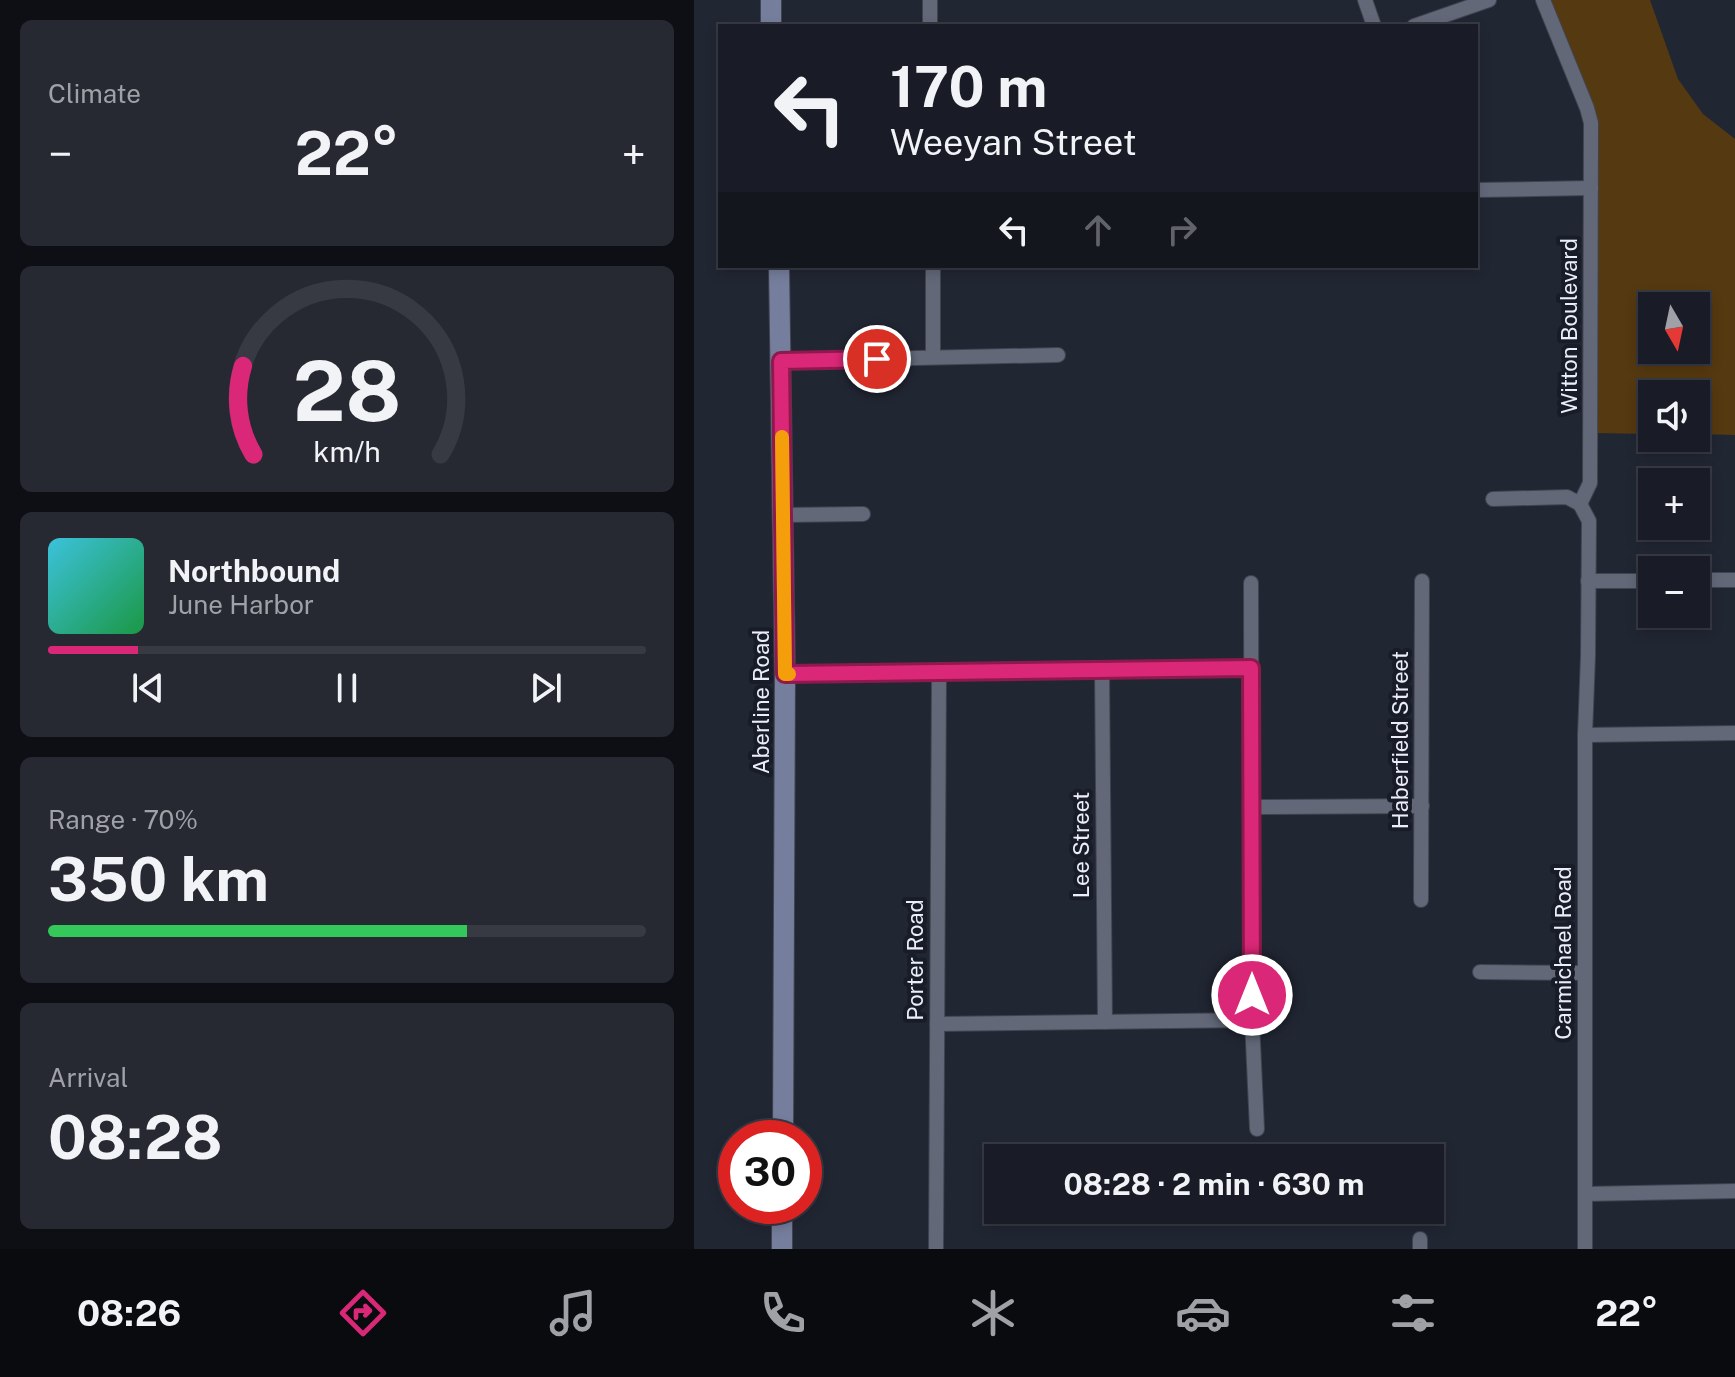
<!DOCTYPE html>
<meta charset="utf-8">
<style>
:root{--surface:#191c26;--page:#262932;--text:#f1f3f6;--muted:#9fa1a7;--line:#373a43;--accent:#db2777}
body{margin:0;font-family:"Public Sans",sans-serif;background:var(--page);color:var(--text);height:100vh;display:flex;flex-direction:column;font-size:30px;white-space:nowrap}
*{box-sizing:border-box;margin:0}
p{font-size:26px;color:var(--muted)}
.icon{flex:none;width:44px;height:44px;fill:none;stroke:currentColor;stroke-width:2;stroke-linecap:round;stroke-linejoin:round}
.map{position:relative;flex:1;overflow:hidden}
.side{display:flex;flex-direction:column;gap:20px;padding:20px;background:#0e0f15;width:694px}
.side>*{flex:none}
.banner{position:absolute;left:24px;top:24px;width:760px;height:244px;border-radius:0px;box-shadow:0 4px 12px #0003,0 0 0 2px var(--line);background:#191c26;color:var(--text);overflow:hidden}
.needle{width:52px;rotate:171deg}
.fabs{position:absolute;left:944px;top:292px;display:grid;gap:16px}
.fabs a{display:grid;place-items:center;width:72px;height:72px;border-radius:0px;background:var(--surface);box-shadow:0 4px 12px #0003,0 0 0 2px var(--line);font-size:40px}
.speed{position:absolute;left:24px;top:1120px;display:flex;gap:16px;font-size:40px;font-weight:700;text-align:center}
.speed>*{display:grid;place-content:center;width:104px;height:104px;border-radius:50%;background:var(--surface);box-shadow:0 4px 12px #0003,0 0 0 2px var(--line);line-height:1}
.speed .limit{border:12px solid #d22;background:#fff;color:#111}
.pin{position:absolute;display:grid;place-items:center;width:68px;height:68px;color:#fff;margin:-34px;border:4px solid #fff;border-radius:50%;box-shadow:0 2px 8px #0007}
.me{position:absolute;width:88px;margin:-44px;rotate:0deg;stroke-linejoin:round;filter:drop-shadow(0 0 6px #0008)}
.turn{display:flex;align-items:center;gap:28px;height:168px;padding:0 40px;font-size:36px}
.turn .icon{width:104px;height:104px;stroke-width:2.5}
.turn b{display:block;font-size:56px;line-height:68px}
.lanes{display:flex;align-items:center;height:76px;padding:0 40px;background:#0003;justify-content:center;gap:40px;direction:ltr}
.lanes .off{opacity:.35}
.big{font-size:60px;font-weight:700;line-height:1.1}
.side .widget{flex:1;display:flex;flex-direction:column;justify-content:center;gap:12px;min-width:0;padding:0 28px;border-radius:12px;background:var(--page)}
.side .dial{align-items:center;gap:0}
.dial svg{height:208px;overflow:visible;fill:none;stroke:var(--line);stroke-width:7;stroke-linecap:round;text-anchor:middle}
.dial text{fill:var(--text);stroke:none}
.song{display:flex;align-items:center;gap:24px}
.cover{width:96px;height:96px;border-radius:12px;background:linear-gradient(135deg,hsl(190 70% 55%),hsl(140 70% 35%))}
.played{height:8px;border-radius:4px;background:linear-gradient(90deg,var(--accent) 15%,var(--line) 15%)}
.keys{display:flex;justify-content:space-around;direction:ltr}
.heat{display:flex;justify-content:space-between;align-items:center;font-size:44px;direction:ltr}
.charge{height:12px;border-radius:6px;background:linear-gradient(90deg,#34c759 70%,var(--line) 0)}
.trip{position:absolute;left:290px;top:1144px;width:460px;height:80px;border-radius:0px;background:var(--surface);box-shadow:0 4px 12px #0003,0 0 0 2px var(--line);font-weight:700;line-height:80px;text-align:center}
.dock{display:flex;height:128px;justify-content:space-around;align-items:center;background:#0a0b0f;color:var(--muted)}
.dock .icon{width:56px;height:56px}
.dock .current{color:var(--accent)}
.dock b{font-size:36px;color:var(--text)}
main{display:flex;flex:1;min-height:0}
.map>svg:first-child{display:block}
.green{fill:#553910;fill-rule:evenodd}
.lines{fill:none;stroke-linecap:round;stroke-linejoin:round}
.street-casing{stroke:#414450;stroke-width:16}
.secondary-casing{stroke:#414450;stroke-width:22}
.street{stroke:#626878;stroke-width:14}
.secondary{stroke:#757e9c;stroke-width:20}
.route-casing{stroke:#8e194d;stroke-width:20}
.route{stroke:#db2777;stroke-width:14}
.slow{stroke:#f59e0b;stroke-width:14}
.labels{text-anchor:middle;dominant-baseline:central;stroke-width:8;stroke-linejoin:round;paint-order:stroke}
.street-label{font-size:22px;fill:#ebeef8;stroke:#181c29}
</style>
<main>
<section class="side">
<div class="widget"><p>Climate</p>
<div class="heat"><a>−</a><b class="big">22°</b><a>+</a></div>
</div>
<div class="widget dial"><svg viewBox="0 0 100 80">
<path d="M14 69A42 42 0 1 1 86 69"/>
<path d="M14 69A42 42 0 0 1 10 35" stroke="#db2777"/>
<text x="50" y="56" font-size="32" font-weight="700">28</text>
<text x="50" y="72" font-size="11">km/h</text>
</svg></div>
<div class="widget">
<div class="song"><i class="cover"></i><div><b>Northbound</b><p>June Harbor</p></div></div>
<div class="played"></div>
<div class="keys"><svg class="icon" aria-label="previous" viewBox="0 0 24 24"><path d="M18 5L8 12l10 7zM5 5v14"/></svg><svg class="icon" aria-label="pause" viewBox="0 0 24 24"><path d="M8 5v14M16 5v14"/></svg><svg class="icon" aria-label="next" viewBox="0 0 24 24"><path d="M6 5l10 7-10 7zM19 5v14"/></svg></div>
</div>
<div class="widget"><p>Range · 70%</p><b class="big">350 km</b><div class="charge"></div></div>
<div class="widget"><p>Arrival</p><b class="big">08:28</b></div>
</section>
<div class="map">
<svg width="1041" height="1249" viewBox="0 0 1041 1249">
<rect width="100%" height="100%" fill="#212633"/>
<path class="green" d="M857,0H956L984,79L1009,114L1041,139V435L1002,434V394H958V434L897,433L895,116ZM958,306H1002V350H958Z"/>
<g class="lines">
<g class="street-casing">
<g id="street">
<polyline points="236,0 236,26"/>
<polyline points="671,0 680,26"/>
<polyline points="849,0 893,108 897,123 896,483 886,504 895,521 894,656 891,735 891,1249"/>
<polyline points="720,26 795,0"/>
<polyline points="782,190 897,188"/>
<polyline points="239,357 239,266"/>
<polyline points="87,361 364,355"/>
<polyline points="799,499 873,497 886,504"/>
<polyline points="89,515 169,514"/>
<polyline points="1002,580 1041,580"/>
<polyline points="894,581 958,581"/>
<polyline points="557,583 558,1020 563,1129"/>
<polyline points="408,668 411,1022"/>
<polyline points="91,674 408,668 557,668"/>
<polyline points="891,735 1041,733"/>
<polyline points="558,807 728,806"/>
<polyline points="727,900 728,581"/>
<polyline points="786,972 891,973"/>
<polyline points="243,1024 558,1020"/>
<polyline points="891,1194 1041,1191"/>
<polyline points="242,1249 245,671"/>
<polyline points="726,1249 726,1239"/>
</g>
</g>
<g class="secondary-casing">
<g id="secondary">
<polyline points="77,0 77,26"/>
<polyline points="85,266 91,674 89,1138"/>
<polyline points="88,1249 88,1206"/>
</g>
</g>
<use href="#street" class="street"/>
<use href="#secondary" class="secondary"/>
</g>
<g class="lines">
<g class="route-casing">
<polyline id="route" points="183,359 87,361 91,674 557,668 558,995"/>
</g>
<use href="#route" class="route"/>
<polyline class="slow" points="88,437 91,674 95,674"/>
</g>
<g class="labels">
<g class="street-label">
<text transform="translate(875 326) rotate(-90)">Witton Boulevard</text>
<text transform="translate(67 702) rotate(-90)">Aberline Road</text>
<text transform="translate(706 740) rotate(-90)">Haberfield Street</text>
<text transform="translate(387 845) rotate(-90)">Lee Street</text>
<text transform="translate(869 953) rotate(-90)">Carmichael Road</text>
<text transform="translate(221 960) rotate(-90)">Porter Road</text>
</g>
</g>
</svg>
<div class="fabs">
<a><svg class="needle" viewBox="-14 -14 28 28"><path d="M0-13l5 13h-10z" fill="#e53935"/><path d="M0 13l5-13h-10z" fill="#9fa1a7"/></svg></a>
<a><svg class="icon" aria-label="sound" viewBox="0 0 24 24"><path d="M4 9h4l5-4v14l-5-4H4zM17 9q2 3 0 6"/></svg></a>
<a>+</a>
<a>−</a>
</div>
<div class="speed"><div class="limit">30</div></div>
<div class="pin" style="left:183px;top:359px;background:#d93025"><svg class="icon" aria-label="arrive" viewBox="0 0 24 24"><path d="M6 21V4h12l-3 4 3 4H6"/></svg></div>
<svg class="me" style="left:558px;top:995px" viewBox="-20 -20 40 40"><circle r="17" fill="#db2777" stroke="#fff" stroke-width="3"/><path d="M0-11L8 9 0 5-8 9z" fill="#fff"/></svg>
<div class="trip">08:28 · 2 min · 630 m</div>
<div class="banner">
<div class="turn"><svg class="icon" aria-label="left" viewBox="0 0 24 24"><path d="M17 20v-9H6M10 6l-5 5 5 5"/></svg><div><b>170 m</b>Weeyan Street</div></div>
<div class="lanes"><svg class="icon" aria-label="left" viewBox="0 0 24 24"><path d="M17 20v-9H6M10 6l-5 5 5 5"/></svg><svg class="icon off" aria-label="ahead" viewBox="0 0 24 24"><path d="M12 20V5M6 11l6-6 6 6"/></svg><svg class="icon off" aria-label="right" viewBox="0 0 24 24"><path d="M7 20v-9h11M14 6l5 5-5 5"/></svg></div>
</div>
</div>
</main>
<nav class="dock">
<b>08:26</b>
<svg class="icon current" aria-label="directions" viewBox="0 0 24 24"><path d="M12 3l9 9-9 9-9-9zM9 14v-3h6M13 9l2 2-2 2"/></svg>
<svg class="icon" aria-label="music" viewBox="0 0 24 24"><path d="M9 18V5l10-2v13"/><circle cx="6" cy="18" r="3"/><circle cx="16" cy="16" r="3"/></svg>
<svg class="icon" aria-label="phone" viewBox="0 0 24 24"><path d="M5 4h4l2 5-3 2q2 4 5 5l2-3 5 2v4C11 20 4 13 5 4z"/></svg>
<svg class="icon" aria-label="climate" viewBox="0 0 24 24"><path d="M12 3v18M4 7l16 10M4 17L20 7"/></svg>
<svg class="icon" aria-label="car" viewBox="0 0 24 24"><path d="M5 17H2v-5l4-1 3-4h7l3 4 3 1v5h-3M9 17h6M6 11h13"/><circle cx="7" cy="17" r="2"/><circle cx="17" cy="17" r="2"/></svg>
<svg class="icon" aria-label="filters" viewBox="0 0 24 24"><path d="M4 7h16M4 17h16"/><circle cx="9" cy="7" r="2"/><circle cx="15" cy="17" r="2"/></svg>
<b>22°</b>
</nav>
